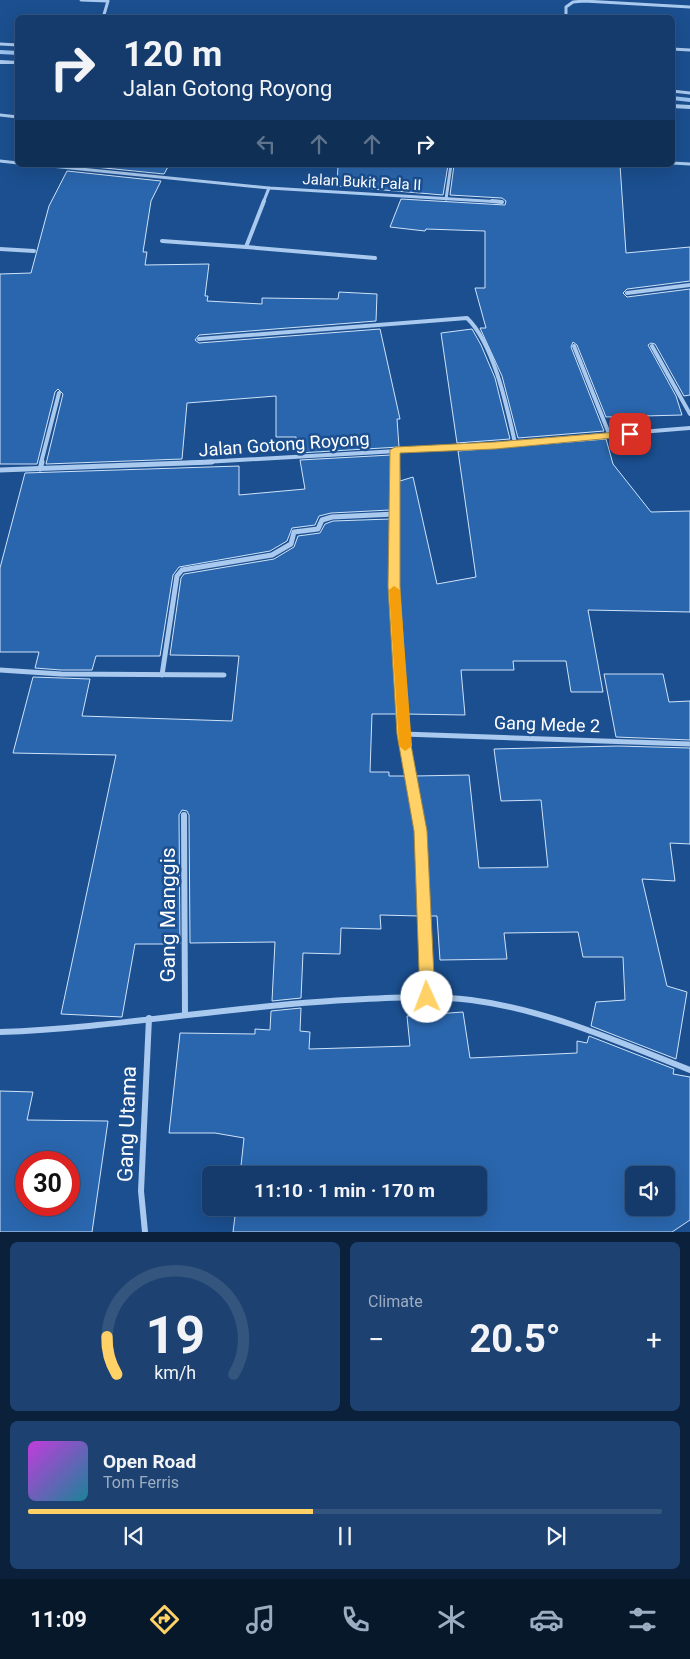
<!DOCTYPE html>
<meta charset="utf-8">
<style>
:root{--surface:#143b6b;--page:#1d4271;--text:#f1f3f6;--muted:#9dadc1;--line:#33557e;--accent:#ffd166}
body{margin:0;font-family:Roboto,sans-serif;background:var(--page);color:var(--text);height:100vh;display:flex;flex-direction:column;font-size:19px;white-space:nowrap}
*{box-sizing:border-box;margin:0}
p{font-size:16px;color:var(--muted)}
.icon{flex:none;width:28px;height:28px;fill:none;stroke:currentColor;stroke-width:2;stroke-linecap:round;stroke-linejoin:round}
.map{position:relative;height:1232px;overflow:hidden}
.panel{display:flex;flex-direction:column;gap:10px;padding:10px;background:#0b203b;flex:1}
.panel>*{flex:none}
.hud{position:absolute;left:15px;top:15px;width:660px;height:152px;border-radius:8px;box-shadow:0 5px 20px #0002,0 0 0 1px var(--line);background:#143b6b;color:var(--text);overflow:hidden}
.controls{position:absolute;left:625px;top:1166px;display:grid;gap:10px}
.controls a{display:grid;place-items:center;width:50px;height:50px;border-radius:8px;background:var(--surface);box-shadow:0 5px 20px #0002,0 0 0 1px var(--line);font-size:25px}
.speed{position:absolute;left:15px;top:1151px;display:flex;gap:10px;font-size:25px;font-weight:700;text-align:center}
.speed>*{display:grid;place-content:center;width:65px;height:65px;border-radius:50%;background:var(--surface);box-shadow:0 5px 20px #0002,0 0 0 1px var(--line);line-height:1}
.speed .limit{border:8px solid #d22;background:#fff;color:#111}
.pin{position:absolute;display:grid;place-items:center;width:42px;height:42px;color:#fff;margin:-21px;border-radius:10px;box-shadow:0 2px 8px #0006}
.me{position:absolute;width:55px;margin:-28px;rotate:358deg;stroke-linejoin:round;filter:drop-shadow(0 0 4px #0008)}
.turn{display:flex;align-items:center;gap:18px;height:105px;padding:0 25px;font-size:22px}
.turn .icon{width:65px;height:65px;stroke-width:2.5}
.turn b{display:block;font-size:35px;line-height:42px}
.lanes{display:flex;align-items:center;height:48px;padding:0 25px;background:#0003;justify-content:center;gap:25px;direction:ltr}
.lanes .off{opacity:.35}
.big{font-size:38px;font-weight:700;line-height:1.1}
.panel .tile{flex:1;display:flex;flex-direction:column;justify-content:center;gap:8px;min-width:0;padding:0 18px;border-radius:8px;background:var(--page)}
.panel .dial{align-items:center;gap:0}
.dial svg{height:130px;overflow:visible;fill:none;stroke:var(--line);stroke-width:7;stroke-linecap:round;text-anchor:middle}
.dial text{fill:var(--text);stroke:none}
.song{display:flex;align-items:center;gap:15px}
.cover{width:60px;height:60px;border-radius:8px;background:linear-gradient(135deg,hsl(290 70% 55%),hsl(190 70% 35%))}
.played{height:5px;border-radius:2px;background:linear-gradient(90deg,var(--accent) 45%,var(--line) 45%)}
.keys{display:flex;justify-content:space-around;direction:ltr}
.heat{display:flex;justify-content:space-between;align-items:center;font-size:28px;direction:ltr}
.panel .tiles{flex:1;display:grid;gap:10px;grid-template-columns:1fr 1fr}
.tile:last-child{grid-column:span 2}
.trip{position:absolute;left:202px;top:1166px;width:285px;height:50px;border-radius:8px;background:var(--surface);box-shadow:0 5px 20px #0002,0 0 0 1px var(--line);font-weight:700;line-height:50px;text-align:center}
.menu{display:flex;height:80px;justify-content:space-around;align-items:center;background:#08182b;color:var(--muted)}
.menu .icon{width:35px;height:35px}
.menu .active{color:var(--accent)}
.menu b{font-size:22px;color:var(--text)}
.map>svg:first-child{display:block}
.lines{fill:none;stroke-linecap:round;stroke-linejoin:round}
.stream{fill:#9cc4f0;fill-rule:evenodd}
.building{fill:#2a66ad;stroke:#cfe3fa;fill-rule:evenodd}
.minor-far3{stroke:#a9c9ee;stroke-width:3}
.minor-far2{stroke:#a9c9ee;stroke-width:4}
.minor-far1{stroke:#a9c9ee;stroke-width:5}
.minor{stroke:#a9c9ee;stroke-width:6}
.tertiary{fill:#a9c9ee;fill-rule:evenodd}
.route{fill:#ffd166;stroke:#a68842}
.slow{fill:#f59e0b}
.labels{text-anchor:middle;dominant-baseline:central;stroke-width:5;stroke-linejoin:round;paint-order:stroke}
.far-street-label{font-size:15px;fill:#fff;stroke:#1b4f8f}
.street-label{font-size:18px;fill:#fff;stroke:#1b4f8f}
.near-street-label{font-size:21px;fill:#fff;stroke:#1b4f8f}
</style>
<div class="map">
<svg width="690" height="1232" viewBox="0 0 690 1232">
<rect width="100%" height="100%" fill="#1b4f8f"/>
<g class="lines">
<g class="stream">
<polygon points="0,50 18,51 18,55 0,54"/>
<polygon points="672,96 690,98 690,102 672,100"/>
</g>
</g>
<g class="building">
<polygon points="75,165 169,165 164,174"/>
<polygon points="338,165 448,165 443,195 337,186"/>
<polygon points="454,165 620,165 626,253 690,247 690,281 627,289 623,293 627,297 690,289 690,395 684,396 655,344 651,343 648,345 676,396 682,415 606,417 577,345 573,342 571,347 604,431 518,438 502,376 480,328 486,328 475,288 485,288 485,231 426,229 425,231 390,227 401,199 505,205 506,201 502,198 450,195"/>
<polygon points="67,171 161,181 151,201 143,252 147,252 145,265 209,264 205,296 208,296 207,301 262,304 262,298 338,299 339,292 377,294 376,321 199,335 195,340 199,343 380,329 400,419 397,419 399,447 299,453 296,437 276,437 276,396 187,403 182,459 46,464 63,394 58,389 55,392 37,464 0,464 0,274 31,273 49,206"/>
<polygon points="472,329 481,345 495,378 510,439 457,443 441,333"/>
<polygon points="606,439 613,464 651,512 690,511 690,612 588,610 603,692 571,692 566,661 513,661 514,670 461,670 465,715 406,714 398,586 399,455 400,481 413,477 437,584 476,577 458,451"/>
<polygon points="391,455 390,510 331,513 319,516 315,525 292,528 287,541 270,551 179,567 173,575 160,656 96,656 92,670 61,670 35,668 39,652 0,652 0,568 25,473 239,466 239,495 305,489 300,460"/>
<polygon points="390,519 390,586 397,714 372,714 370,772 389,772 389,776 406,776 415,832 419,916 380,915 381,929 341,928 340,954 303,953 301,998 272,1001 275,942 190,943 189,815 187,811 182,810 179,815 180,944 135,944 122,1017 61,1014 116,755 13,753 33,677 90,679 82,716 232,721 239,656 170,655 181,578 184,574 274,559 294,547 298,536 320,533 325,524 333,521"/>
<polygon points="604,674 663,674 669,702 690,701 690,740 616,737"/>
<polygon points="618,746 690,748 690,844 670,843 675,881 642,879 667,986 687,992 676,1059 591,1026 596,1002 625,1000 623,957 583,957 578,932 504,933 507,959 440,960 437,916 429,916 425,831 414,776 469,775 479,868 548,867 541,800 501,801 494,749"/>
<path d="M301,1008L300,1031L310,1032L309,1049L410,1046L407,1016L463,1012L470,1058L577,1053V1041L587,1043L589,1036L674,1069L673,1074L690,1077V1220L672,1232H233L236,1208H479V1175H240L244,1138L215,1133H169L180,1033L255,1034V1029L270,1030L271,1011ZM634,1175H666V1208H634Z"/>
<path d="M0,1091L33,1092L27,1120L108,1121L92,1232H0ZM26,1162H69V1205H26Z"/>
</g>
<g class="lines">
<g class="minor-far3">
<polyline points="81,0 108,1 103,18"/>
<polyline points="566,18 566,7 573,2 584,1 690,7"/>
<polyline points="0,44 18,45"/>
<polyline points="672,49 690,50"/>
<polyline points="672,91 690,93"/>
<polyline points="0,115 18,117"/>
<polyline points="0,161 18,163"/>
<polyline points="672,163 690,164"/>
<polyline points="41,165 269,188 502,202"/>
<polyline points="446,199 451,165"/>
<polyline points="263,203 269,188"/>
</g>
<g class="minor-far2">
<polyline points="492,201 502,202"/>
<polyline points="162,241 246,247 264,201"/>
<polyline points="246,247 375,258"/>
<polyline points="0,249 34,251"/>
<polyline points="627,293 690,285"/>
<path d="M199,339L467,318C494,344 507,407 515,443"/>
<polyline points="574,346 610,436"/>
<polyline points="652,346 690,414"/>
<polyline points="41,463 59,393"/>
<polyline points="187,463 432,449 690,428"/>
<polyline points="395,463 395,450"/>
</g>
<g class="minor-far1">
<polyline points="395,462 394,586 403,734 414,799"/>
<polyline points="40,469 42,462"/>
<polyline points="0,470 212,462"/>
<polyline points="0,670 61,674 224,675"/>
<polyline points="162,675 177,576 182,570 272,555 291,544 294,532 318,529 322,520 332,517 395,514"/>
<polyline points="403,734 690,744"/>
</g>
<g class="minor">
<polyline points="414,798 420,831 427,997"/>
<polyline points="184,815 185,1014"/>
<path d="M0,1032C116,1028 230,1006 346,1000C388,998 429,995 471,1000C548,1010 619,1042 690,1070"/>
<polyline points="145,1232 141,1191 149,1018"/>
</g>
<g class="tertiary">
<polygon points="0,60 18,61 18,64 0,64"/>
<polygon points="672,104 690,105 690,109 672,108"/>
</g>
</g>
<polygon class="route" points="630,431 634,432 634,436 495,449 400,453 400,586 409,734 427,831 435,997 432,1002 427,1004 422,1002 420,997 414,831 397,734 388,586 390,450 395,447 495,442"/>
<polygon class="slow" points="394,586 400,590 412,746 405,751 399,746 389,590"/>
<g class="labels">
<g class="far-street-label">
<text transform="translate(362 182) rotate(3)">Jalan Bukit Pala II</text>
</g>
<g class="street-label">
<text transform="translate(284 444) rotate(-4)">Jalan Gotong Royong</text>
<text transform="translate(547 724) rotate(2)">Gang Mede 2</text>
</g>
<g class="near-street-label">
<text transform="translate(168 915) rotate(-90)">Gang Manggis</text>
<text transform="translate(127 1124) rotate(-88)">Gang Utama</text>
</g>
</g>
</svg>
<div class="controls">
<a><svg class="icon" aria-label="sound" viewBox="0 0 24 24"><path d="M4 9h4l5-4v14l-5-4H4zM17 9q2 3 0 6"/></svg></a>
</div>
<div class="speed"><div class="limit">30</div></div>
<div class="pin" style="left:630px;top:434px;background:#d93025"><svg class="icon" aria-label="arrive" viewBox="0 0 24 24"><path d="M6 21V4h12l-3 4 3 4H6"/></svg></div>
<svg class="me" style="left:427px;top:997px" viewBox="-20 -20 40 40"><circle r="19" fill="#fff"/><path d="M0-13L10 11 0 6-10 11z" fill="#ffd166"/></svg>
<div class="trip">11:10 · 1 min · 170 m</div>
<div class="hud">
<div class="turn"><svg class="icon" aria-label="right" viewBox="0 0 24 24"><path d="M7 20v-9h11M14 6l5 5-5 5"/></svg><div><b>120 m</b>Jalan Gotong Royong</div></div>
<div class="lanes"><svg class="icon off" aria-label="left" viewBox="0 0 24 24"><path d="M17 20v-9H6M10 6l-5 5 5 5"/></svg><svg class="icon off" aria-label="ahead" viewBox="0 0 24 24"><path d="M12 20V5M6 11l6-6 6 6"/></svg><svg class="icon off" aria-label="ahead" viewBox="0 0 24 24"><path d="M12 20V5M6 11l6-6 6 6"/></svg><svg class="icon" aria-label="right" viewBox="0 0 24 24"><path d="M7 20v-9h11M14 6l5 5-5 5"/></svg></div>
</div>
</div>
<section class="panel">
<div class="tiles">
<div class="tile dial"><svg viewBox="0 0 100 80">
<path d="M14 69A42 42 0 1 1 86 69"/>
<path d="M14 69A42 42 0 0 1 8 46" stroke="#ffd166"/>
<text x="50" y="56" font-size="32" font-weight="700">19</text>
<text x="50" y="72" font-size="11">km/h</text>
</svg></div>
<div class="tile"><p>Climate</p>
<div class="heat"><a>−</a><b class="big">20.5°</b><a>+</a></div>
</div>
<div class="tile">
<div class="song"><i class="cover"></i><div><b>Open Road</b><p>Tom Ferris</p></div></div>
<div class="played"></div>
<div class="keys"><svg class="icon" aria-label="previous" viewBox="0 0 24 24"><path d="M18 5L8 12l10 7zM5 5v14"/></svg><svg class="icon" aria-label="pause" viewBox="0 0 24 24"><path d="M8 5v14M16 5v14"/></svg><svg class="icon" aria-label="next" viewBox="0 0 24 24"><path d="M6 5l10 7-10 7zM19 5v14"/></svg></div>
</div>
</div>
</section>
<nav class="menu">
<b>11:09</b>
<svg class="icon active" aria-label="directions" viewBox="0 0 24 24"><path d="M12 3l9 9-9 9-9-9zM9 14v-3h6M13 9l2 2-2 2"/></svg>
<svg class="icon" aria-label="music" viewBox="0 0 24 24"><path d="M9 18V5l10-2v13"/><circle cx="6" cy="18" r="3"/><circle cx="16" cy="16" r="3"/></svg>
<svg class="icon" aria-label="phone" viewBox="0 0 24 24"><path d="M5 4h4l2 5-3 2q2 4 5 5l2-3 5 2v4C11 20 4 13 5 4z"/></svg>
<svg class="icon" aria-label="climate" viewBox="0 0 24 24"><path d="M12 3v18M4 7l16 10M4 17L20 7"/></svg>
<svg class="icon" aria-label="car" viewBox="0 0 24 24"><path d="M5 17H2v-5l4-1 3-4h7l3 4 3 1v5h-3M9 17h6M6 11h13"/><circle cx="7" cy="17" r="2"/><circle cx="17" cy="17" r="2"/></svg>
<svg class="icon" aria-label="filters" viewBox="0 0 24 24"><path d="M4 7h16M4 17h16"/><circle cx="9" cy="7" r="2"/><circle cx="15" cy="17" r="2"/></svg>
</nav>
